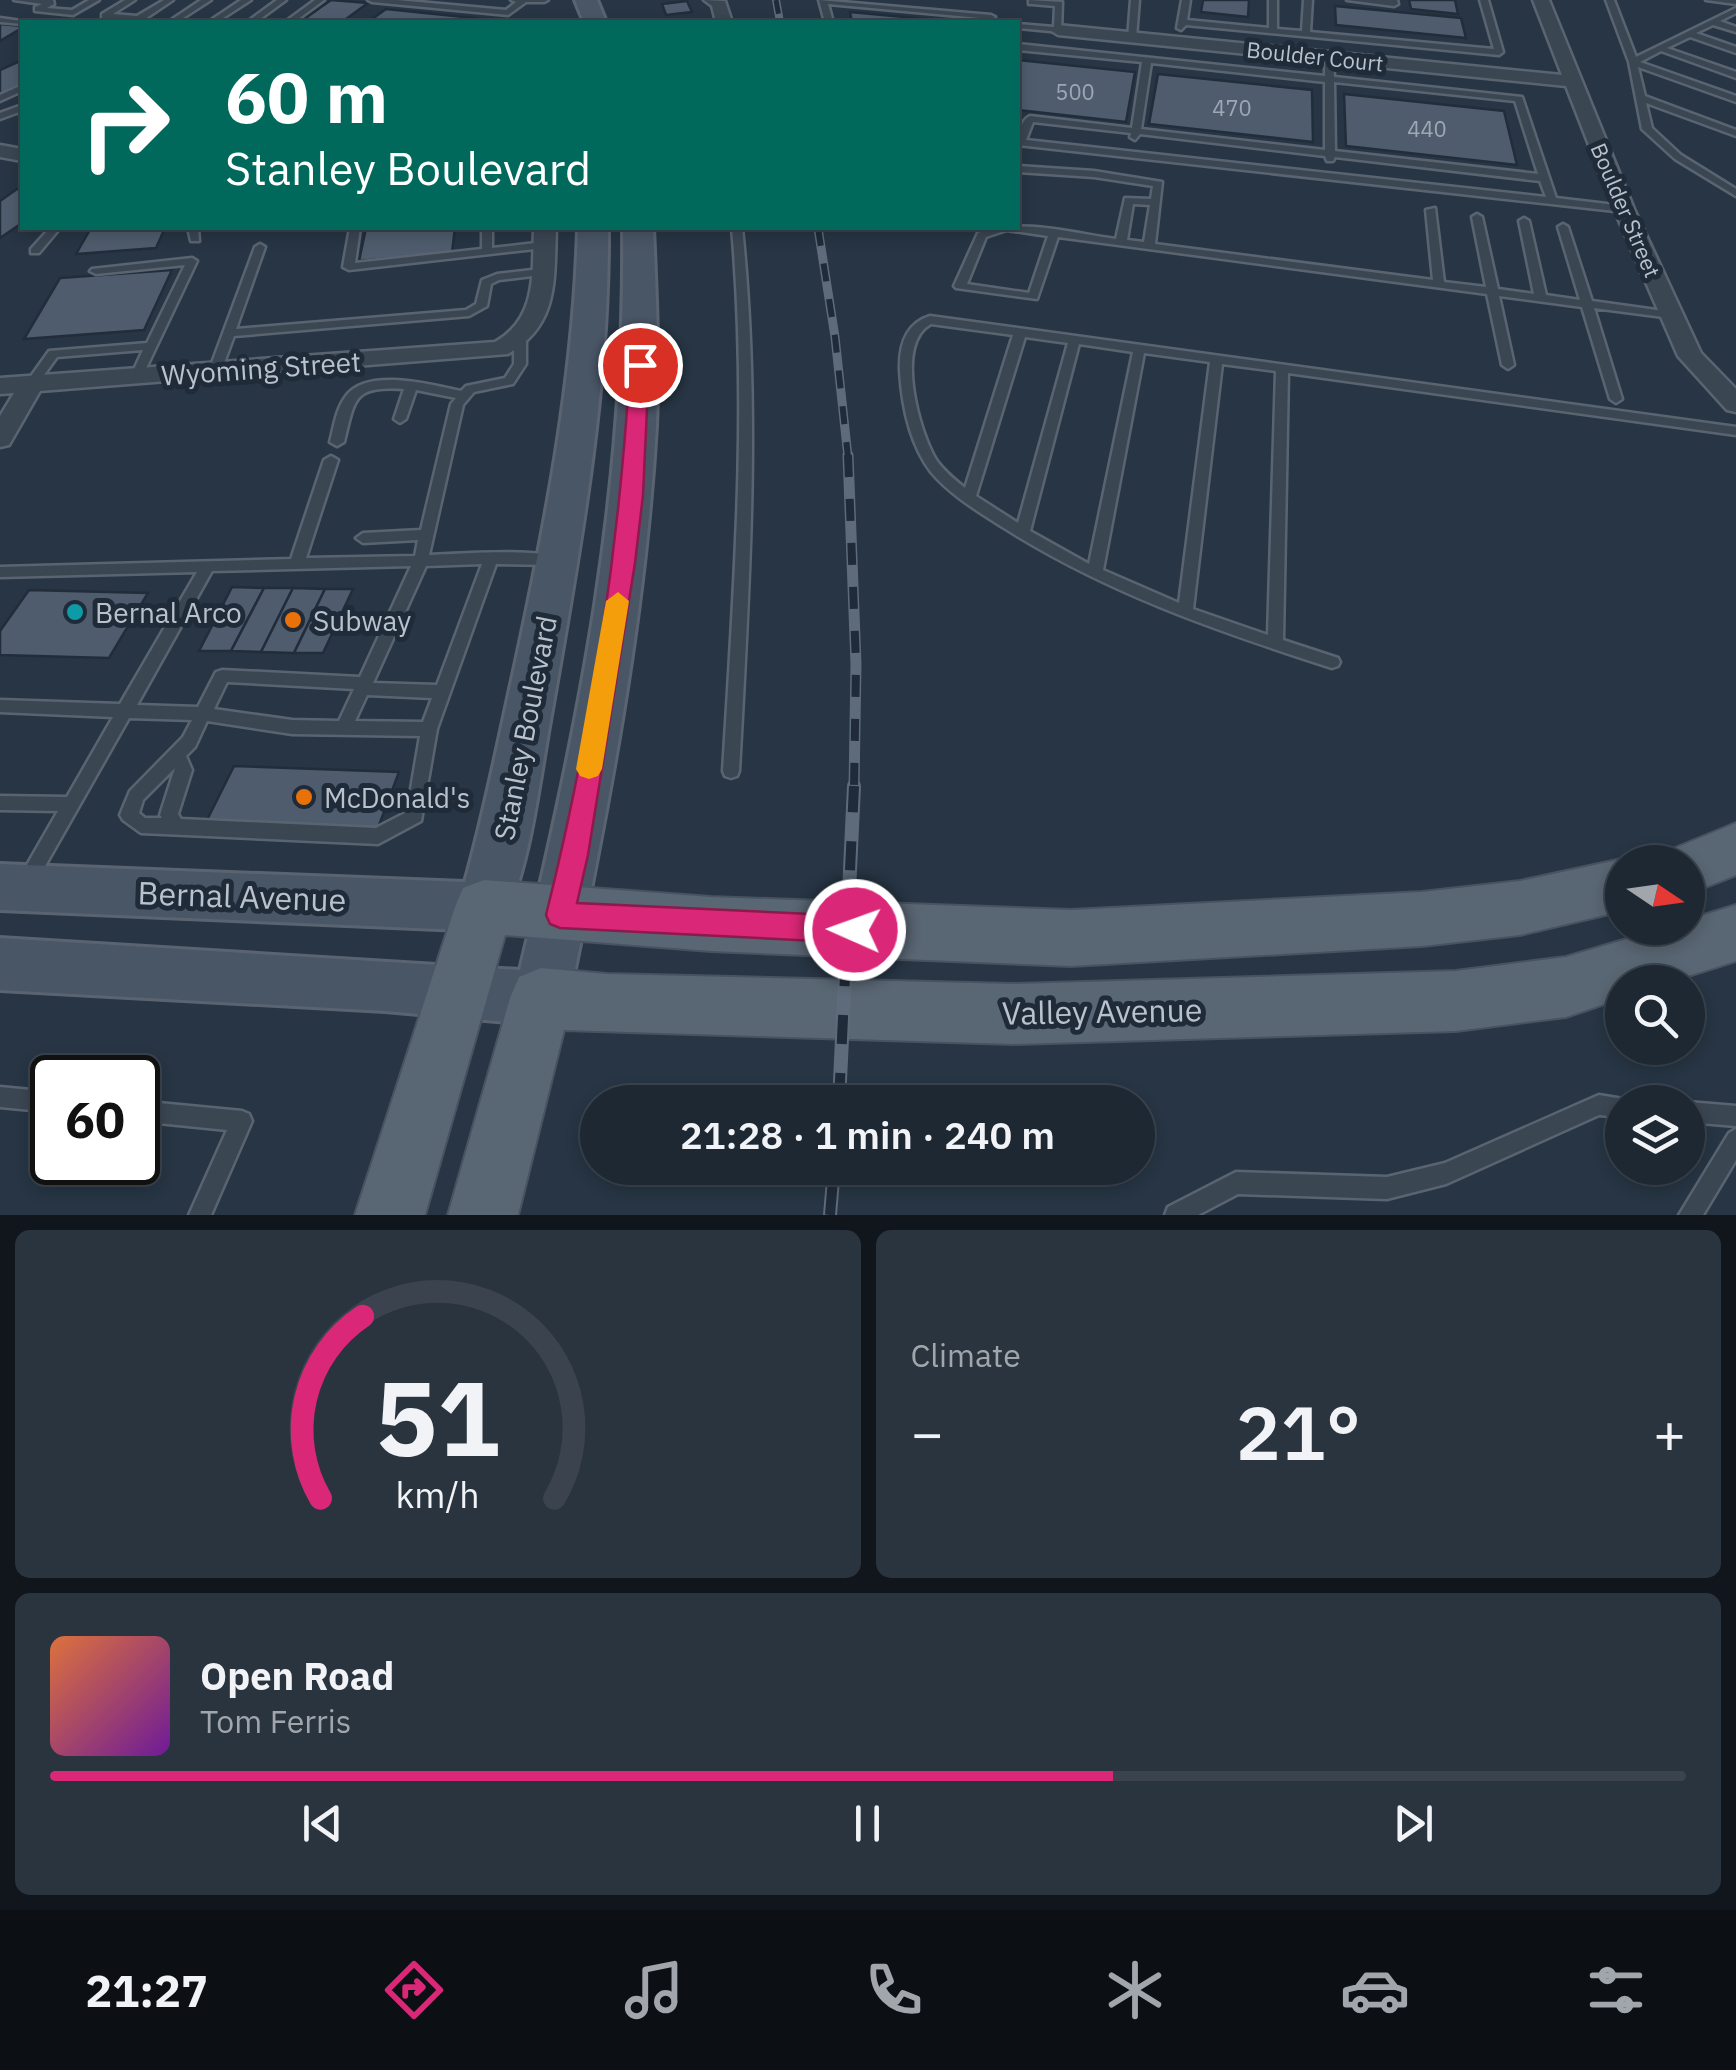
<!DOCTYPE html>
<meta charset="utf-8">
<style>
:root{--surface:#1d2833;--page:#2a343f;--text:#f1f3f6;--muted:#a0a6ac;--line:#3b444e;--accent:#db2777}
body{margin:0;font-family:"IBM Plex Sans",sans-serif;background:var(--page);color:var(--text);height:100vh;display:flex;flex-direction:column;font-size:38px;white-space:nowrap}
*{box-sizing:border-box;margin:0}
p{font-size:32px;color:var(--muted)}
.icon{flex:none;width:55px;height:55px;fill:none;stroke:currentColor;stroke-width:2;stroke-linecap:round;stroke-linejoin:round}
.map{position:relative;height:1215px;overflow:hidden}
.details{display:flex;flex-direction:column;gap:15px;padding:15px;background:#10161c;flex:1}
.details>*{flex:none}
.hud{position:absolute;left:20px;top:20px;width:1000px;height:210px;border-radius:0px;box-shadow:0 5px 15px #0003,0 0 0 2px var(--line);background:#00695c;color:#fff;overflow:hidden}
.needle{width:65px;rotate:103deg}
.controls{position:absolute;left:1605px;top:845px;display:grid;gap:20px}
.controls a{display:grid;place-items:center;width:100px;height:100px;border-radius:50%;background:var(--surface);box-shadow:0 5px 15px #0003,0 0 0 2px var(--line);font-size:50px}
.speed{position:absolute;left:30px;top:1055px;display:flex;gap:20px;font-size:50px;font-weight:700;text-align:center}
.speed>*{display:grid;place-content:center;width:130px;height:130px;border-radius:50%;background:var(--surface);box-shadow:0 5px 15px #0003,0 0 0 2px var(--line);line-height:1}
.speed .limit{border:5px solid #111;border-radius:15px;background:#fff;color:#111}
.pin{position:absolute;display:grid;place-items:center;width:85px;height:85px;color:#fff;margin:-42px;border:5px solid #fff;border-radius:50%;box-shadow:0 2px 10px #0007}
.me{position:absolute;width:110px;margin:-55px;rotate:272deg;stroke-linejoin:round;filter:drop-shadow(0 0 8px #0008)}
.turn{display:flex;align-items:center;gap:35px;height:210px;padding:0 40px;font-size:45px}
.turn .icon{width:130px;height:130px;stroke-width:2.5}
.turn b{display:block;font-size:70px;line-height:85px}
.big{font-size:75px;font-weight:600;line-height:1.1}
.details .card{flex:1;display:flex;flex-direction:column;justify-content:center;gap:15px;min-width:0;padding:0 35px;border-radius:15px;background:var(--page)}
.details .dial{align-items:center;gap:0}
.dial svg{height:260px;overflow:visible;fill:none;stroke:var(--line);stroke-width:7;stroke-linecap:round;text-anchor:middle}
.dial text{fill:var(--text);stroke:none}
.song{display:flex;align-items:center;gap:30px}
.cover{width:120px;height:120px;border-radius:15px;background:linear-gradient(135deg,hsl(20 70% 55%),hsl(280 70% 35%))}
.played{height:10px;border-radius:5px;background:linear-gradient(90deg,var(--accent) 65%,var(--line) 65%)}
.keys{display:flex;justify-content:space-around;direction:ltr}
.heat{display:flex;justify-content:space-between;align-items:center;font-size:55px;direction:ltr}
.details .tiles{flex:1;display:grid;gap:15px;grid-template-columns:1fr 1fr}
.card:last-child{grid-column:span 2}
.trip{position:absolute;left:580px;top:1085px;width:575px;height:100px;border-radius:50px;background:var(--surface);box-shadow:0 5px 15px #0003,0 0 0 2px var(--line);font-weight:600;line-height:100px;text-align:center}
.dock{display:flex;height:160px;justify-content:space-around;align-items:center;background:#0c1014;color:var(--muted)}
.dock .icon{width:70px;height:70px}
.dock .on{color:var(--accent)}
.dock b{font-size:45px;color:var(--text)}
.map>svg:first-child{display:block}
.building{fill:#4e5c6d;stroke:#222d3b;stroke-width:2.5}
.lines{fill:none;stroke-linecap:round;stroke-linejoin:round}
.service-casing{stroke:#5a6471;stroke-width:5}
.minor-casing{stroke:#5a6471;stroke-width:5}
.secondary-casing{stroke:#5a6471;stroke-width:6}
.primary-casing{stroke:#485260;stroke-width:4}
.service{fill:#3b4653;fill-rule:evenodd}
.minor{fill:#3b4653;fill-rule:evenodd}
.secondary{fill:#495666;fill-rule:evenodd}
.primary{fill:#596673;fill-rule:evenodd}
.rail-far3-casing{stroke:#5d6b7a;stroke-width:8}
.rail-far2-casing{stroke:#5d6b7a;stroke-width:9}
.rail-far1-casing{stroke:#5d6b7a;stroke-width:11}
.rail-casing{stroke:#5d6b7a;stroke-width:14}
.rail-far3{stroke:#202b39;stroke-width:5;stroke-dasharray:14;stroke-linecap:butt}
.rail-far2{stroke:#202b39;stroke-width:6;stroke-dasharray:18;stroke-linecap:butt}
.rail-far1{stroke:#202b39;stroke-width:8;stroke-dasharray:22;stroke-linecap:butt}
.rail{stroke:#202b39;stroke-width:10;stroke-dasharray:29;stroke-linecap:butt}
.route{fill:#db2777;stroke:#8e194d;stroke-width:2.5}
.slow{fill:#f59e0b}
.culture-dot{fill:#0f9aa8;stroke:#202b39;stroke-width:4}
.food-dot{fill:#e8710a;stroke:#202b39;stroke-width:4}
.labels{text-anchor:middle;dominant-baseline:central;stroke-width:10;stroke-linejoin:round;paint-order:stroke}
.far-street-label{font-size:22px;fill:#b9c1cd;stroke:#202b39}
.number-label{font-size:22px;fill:#9ea8b5}
.street-label{font-size:28px;fill:#b9c1cd;stroke:#202b39}
.poi-label{font-size:28px;fill:#b9c1cd;stroke:#202b39;text-anchor:start}
.near-street-label{font-size:32px;fill:#b9c1cd;stroke:#202b39}
</style>
<div class="map">
<svg width="1736" height="1215" viewBox="0 0 1736 1215">
<rect width="100%" height="100%" fill="#273544"/>
<g class="building">
<polygon points="331,0 368,3 342,22 300,22"/>
<polygon points="1203,0 1249,0 1248,17 1201,12"/>
<polygon points="1409,0 1455,0 1458,14 1411,9"/>
<polygon points="687,1 692,12 666,15 662,4"/>
<polygon points="1335,6 1461,18 1466,38 1336,25"/>
<polygon points="386,9 512,22 368,22"/>
<polygon points="850,12 958,22 852,22"/>
<polygon points="0,24 22,26 22,28 0,41"/>
<polygon points="22,60 22,84 0,94 0,70"/>
<polygon points="1018,60 1135,72 1126,122 1018,110"/>
<polygon points="1158,74 1312,90 1313,142 1149,124"/>
<polygon points="1344,94 1504,111 1517,165 1346,146"/>
<polygon points="17,189 22,189 22,223 0,238 0,201"/>
<polygon points="91,228 165,228 156,248 76,254"/>
<polygon points="366,228 455,228 452,253 359,261"/>
<polygon points="172,270 144,330 24,339 60,278"/>
<polygon points="232,587 264,588 231,651 199,651"/>
<polygon points="264,588 293,588 261,652 231,651"/>
<polygon points="293,588 325,589 294,653 261,652"/>
<polygon points="325,589 353,589 323,653 294,653"/>
<polygon points="29,590 148,593 109,658 0,655 0,631"/>
<polygon points="234,766 399,772 378,828 206,822"/>
</g>
<g class="lines">
<g class="service-casing">
<g id="service">
<polygon points="14,0 53,0 54,4 47,8 72,10 89,0 99,0 73,15 35,11 35,7 42,4"/>
<polygon points="125,0 135,0 113,14 137,16 164,0 173,0 142,21 102,18 102,14"/>
<polygon points="201,0 211,0 177,22 168,22"/>
<polygon points="241,0 251,0 217,22 208,22"/>
<polygon points="277,0 286,0 256,22 247,22"/>
<polygon points="315,0 324,0 294,22 285,22"/>
<polygon points="368,0 397,0 506,10 516,2 511,0 548,0 544,2 526,2 508,15 372,2"/>
<polygon points="819,0 991,15 995,17 991,19 828,4 833,22 825,22"/>
<polygon points="1029,0 1062,2 1061,32 1018,28 1018,24 1054,27 1055,6 1032,4 1029,4"/>
<polygon points="1131,0 1139,0 1136,38 1132,41 1128,38"/>
<polygon points="1182,0 1190,0 1187,20 1269,28 1269,0 1277,0 1277,29 1302,31 1304,0 1312,0 1310,32 1494,49 1480,0 1488,0 1503,52 1499,55 1186,25 1181,30 1177,28"/>
<polygon points="1347,0 1397,0 1398,4 1394,6"/>
<polygon points="1606,0 1614,0 1636,57 1736,8 1736,13 1720,21 1736,27 1736,32 1713,25 1696,33 1736,47 1736,53 1690,37 1667,48 1736,72 1736,78 1661,51 1640,62 1736,96 1736,102 1638,67 1645,96 1736,130 1736,136 1646,103 1652,128 1681,155 1736,189 1736,196 1675,159 1642,129 1629,62"/>
<polygon points="1706,0 1736,0 1736,4"/>
<polygon points="0,18 29,22 22,24 0,22"/>
<path d="M1018,44L1325,76V57L1329,54L1333,57L1334,77L1522,97L1556,198L1624,206L1629,209L1624,212L1018,145C1018,135 1021,120 1030,116L1132,128L1142,62L1018,50ZM1151,63L1325,82V150L1141,129ZM1334,82L1515,101L1538,174L1335,151ZM1033,122L1131,133L1130,137L1135,140L1140,134L1325,156L1327,161H1333L1335,157L1540,181L1546,197L1026,140Z"/>
<polygon points="22,85 22,91 0,101 0,95"/>
<polygon points="22,105 22,111 0,119 0,113"/>
<path d="M1018,166L1094,171L1162,182L1155,244L1433,280L1426,210L1435,208L1444,282L1486,287L1472,217L1477,214L1482,217L1498,289L1534,294L1519,221L1524,218L1529,221L1546,295L1580,300L1558,227L1563,224L1568,227L1592,301L1671,312L1677,315L1671,318L1594,308L1622,399L1616,403L1610,399L1582,307L1499,296L1514,365L1508,369L1502,365L1487,294L1058,237L1037,299L956,288L954,286L978,233C1021,218 1071,233 1116,239L1125,198L1151,199L1153,186L1094,177L1018,172ZM1133,204L1150,205L1144,242L1127,240ZM1007,230L1048,236L1029,293L967,284L986,237Z"/>
<polygon points="50,228 60,228 39,253 31,253 31,249"/>
<polygon points="188,228 198,228 199,241 191,241"/>
<polygon points="350,228 360,228 355,263 482,249 482,228 492,228 492,248 544,242 549,245 544,248 349,270 343,267"/>
<path d="M732,228H742C761,409 749,589 739,771L737,776L731,778L725,776L723,771C734,589 748,410 732,228Z"/>
<polygon points="260,244 265,247 236,329 466,310 476,304 482,280 497,274 541,269 547,272 541,275 499,280 491,284 487,306 469,316 234,336 221,371 215,375 211,374 209,371 255,247"/>
<polygon points="192,258 197,261 140,381 136,382 130,378 143,350 57,357 34,389 26,389 24,386 49,351 147,343 185,265 96,274 90,271 92,269"/>
<path d="M930,316L1736,427V435L1288,373L1283,640L1338,658L1340,662L1338,666L1332,668C1217,631 1107,593 1004,528C979,512 950,495 931,472C910,444 902,405 900,371C899,346 905,324 930,316ZM931,324L1013,335L965,488C955,480 945,472 937,461C919,433 894,343 931,324ZM1025,337L1068,343L1018,523L976,496ZM1079,344L1133,352L1089,564L1030,531ZM1144,353L1210,362L1179,603L1103,570ZM1222,364L1276,371L1268,635L1193,609Z"/>
<path d="M520,337L526,341V364L513,384L474,392L463,405L429,555C455,554 546,547 562,560L555,565L496,564L437,729L421,821L378,844L141,833L123,820L120,815L130,791L183,737L192,720L129,718L32,889L26,891L20,889L17,883L20,877L58,811L0,810V796L67,797L113,717L0,712V700L120,704L197,572L0,577V567L291,559L324,460L331,456L338,460L306,558L415,556L418,540L363,543L356,538L363,533L421,530L451,404L456,398L416,390L406,419L400,423L394,419L404,389C353,386 355,398 344,442L337,446L330,442C334,427 336,409 346,396C367,367 432,385 461,391L466,386L505,378L514,364V341ZM482,564L437,685L373,683L426,566ZM411,566L360,677L222,670L216,672L198,707L137,705L212,571ZM227,682L354,689L339,721L292,720L214,709ZM367,695L432,698L423,722L355,721ZM207,721L292,734L420,736L407,812L376,828L181,819L178,814L192,770L186,756L195,747ZM175,768L160,815L162,818H145L139,813L143,800Z"/>
<polygon points="0,1087 52,1092 52,1112 0,1107"/>
<polygon points="1599,1095 1629,1100 1631,1102 1622,1102 1622,1117 1599,1115 1446,1184 1387,1199 1238,1194 1198,1215 1165,1215 1168,1207 1236,1172 1387,1177 1445,1163"/>
<polygon points="138,1101 242,1111 249,1114 252,1121 211,1215 189,1215 227,1130 138,1121"/>
<polygon points="1686,1102 1688,1102 1736,1106 1736,1126 1688,1122"/>
<polygon points="1736,1129 1736,1160 1703,1215 1679,1215 1729,1133"/>
</g>
</g>
<g class="minor-casing">
<g id="minor">
<polygon points="704,0 725,1 732,22 716,22 712,6"/>
<polygon points="1533,0 1549,0 1634,209 1701,353 1736,389 1736,412 1727,410 1678,356 1614,209 1566,86 1058,35 1050,30 1058,25 1562,75"/>
<polygon points="0,145 22,149 22,161 0,157"/>
<path d="M534,228H556C554,280 559,325 508,354L40,391L9,445L0,447V416L14,393L0,394V378L495,342C538,318 532,272 534,228Z"/>
</g>
</g>
<g class="secondary-casing">
<g id="secondary">
<polygon points="575,0 597,0 606,22 584,22"/>
<path d="M578,228H608C609,391 580,549 552,710C539,780 532,859 503,924L484,931L0,910V864L465,882C485,811 499,738 515,666C546,521 574,377 578,228Z"/>
<path d="M623,228H653C656,294 659,360 656,426C645,619 608,809 569,998L561,1017L541,1025L385,1011L0,990V938L520,970C581,718 626,488 623,228Z"/>
</g>
</g>
<g class="primary-casing">
<g id="primary">
<polygon points="1736,823 1736,875 1688,894 1688,862 1662,862 1668,851"/>
<polygon points="1622,859 1631,862 1622,862 1622,911 1520,935 1422,946 1071,966 711,951 505,935 425,1215 355,1215 455,907 463,888 484,880 711,897 1071,910 1422,892 1520,881"/>
<polygon points="1736,905 1736,961 1669,982 1622,982 1622,998 1566,1017 1456,1031 1013,1044 564,1030 518,1215 448,1215 510,998 519,977 541,968 607,974 1013,984 1456,971 1566,957 1664,928 1688,928 1688,920"/>
</g>
</g>
<use href="#service" class="service"/>
<use href="#minor" class="minor"/>
<use href="#secondary" class="secondary"/>
<use href="#primary" class="primary"/>
<g class="rail-far3-casing">
<polyline id="rail-far3" points="776,0 780,22"/>
</g>
<g class="rail-far2-casing">
<polyline id="rail-far2" points="818,228 835,337 848,457"/>
</g>
<g class="rail-far1-casing">
<polyline id="rail-far1" points="848,455 856,664 854,789"/>
</g>
<g class="rail-casing">
<g id="rail">
<polyline points="839,1102 854,786"/>
<polyline points="830,1215 834,1168"/>
</g>
</g>
<use href="#rail-far3" class="rail-far3"/>
<use href="#rail-far2" class="rail-far2"/>
<use href="#rail-far1" class="rail-far1"/>
<use href="#rail" class="rail"/>
</g>
<path class="route" d="M640,359L649,365L643,495L635,563L588,855L577,903L855,916L865,920L869,930L865,939L855,943L560,928L550,924L546,915C591,735 619,550 630,365Z"/>
<polygon class="slow" points="618,592 629,601 602,769 598,776 589,779 580,776 576,769 606,601"/>
<circle class="culture-dot" cx="75" cy="612" r="10"/>
<g class="food-dot">
<circle cx="293" cy="620" r="10"/>
<circle cx="304" cy="797" r="10"/>
</g>
<g class="labels">
<g class="far-street-label">
<text transform="translate(1315 56) rotate(6)">Boulder Court</text>
<text transform="translate(1626 210) rotate(67)">Boulder Street</text>
</g>
<g class="number-label">
<text x="1075" y="91">500</text>
<text x="1232" y="107">470</text>
<text x="1427" y="128">440</text>
</g>
<g class="street-label">
<text transform="translate(261 368) rotate(-4)">Wyoming Street</text>
<text transform="translate(525 728) rotate(-79)">Stanley Boulevard</text>
</g>
<g class="poi-label">
<text x="95" y="612">Bernal Arco</text>
<text x="313" y="620">Subway</text>
<text x="324" y="797">McDonald's</text>
</g>
<g class="near-street-label">
<text transform="translate(242 896) rotate(2)">Bernal Avenue</text>
<text transform="translate(1102 1011) rotate(-1)">Valley Avenue</text>
</g>
</g>
</svg>
<div class="controls">
<a><svg class="needle" viewBox="-14 -14 28 28"><path d="M0-13l5 13h-10z" fill="#e53935"/><path d="M0 13l5-13h-10z" fill="#a0a6ac"/></svg></a>
<a><svg class="icon" aria-label="search" viewBox="0 0 24 24"><circle cx="10" cy="10" r="6"/><path d="M15 15l6 6"/></svg></a>
<a><svg class="icon" aria-label="layers" viewBox="0 0 24 24"><path d="M12 4l9 5-9 5-9-5zM3 14l9 5 9-5"/></svg></a>
</div>
<div class="speed"><div class="limit">60</div></div>
<div class="pin" style="left:640px;top:365px;background:#d93025"><svg class="icon" aria-label="arrive" viewBox="0 0 24 24"><path d="M6 21V4h12l-3 4 3 4H6"/></svg></div>
<svg class="me" style="left:855px;top:930px" viewBox="-20 -20 40 40"><circle r="17" fill="#db2777" stroke="#fff" stroke-width="3"/><path d="M0-11L8 9 0 5-8 9z" fill="#fff"/></svg>
<div class="trip">21:28 · 1 min · 240 m</div>
<div class="hud">
<div class="turn"><svg class="icon" aria-label="right" viewBox="0 0 24 24"><path d="M7 20v-9h11M14 6l5 5-5 5"/></svg><div><b>60 m</b>Stanley Boulevard</div></div>
</div>
</div>
<section class="details">
<div class="tiles">
<div class="card dial"><svg viewBox="0 0 100 80">
<path d="M14 69A42 42 0 1 1 86 69"/>
<path d="M14 69A42 42 0 0 1 27 13" stroke="#db2777"/>
<text x="50" y="56" font-size="32" font-weight="700">51</text>
<text x="50" y="72" font-size="11">km/h</text>
</svg></div>
<div class="card"><p>Climate</p>
<div class="heat"><a>−</a><b class="big">21°</b><a>+</a></div>
</div>
<div class="card">
<div class="song"><i class="cover"></i><div><b>Open Road</b><p>Tom Ferris</p></div></div>
<div class="played"></div>
<div class="keys"><svg class="icon" aria-label="previous" viewBox="0 0 24 24"><path d="M18 5L8 12l10 7zM5 5v14"/></svg><svg class="icon" aria-label="pause" viewBox="0 0 24 24"><path d="M8 5v14M16 5v14"/></svg><svg class="icon" aria-label="next" viewBox="0 0 24 24"><path d="M6 5l10 7-10 7zM19 5v14"/></svg></div>
</div>
</div>
</section>
<nav class="dock">
<b>21:27</b>
<svg class="icon on" aria-label="directions" viewBox="0 0 24 24"><path d="M12 3l9 9-9 9-9-9zM9 14v-3h6M13 9l2 2-2 2"/></svg>
<svg class="icon" aria-label="music" viewBox="0 0 24 24"><path d="M9 18V5l10-2v13"/><circle cx="6" cy="18" r="3"/><circle cx="16" cy="16" r="3"/></svg>
<svg class="icon" aria-label="phone" viewBox="0 0 24 24"><path d="M5 4h4l2 5-3 2q2 4 5 5l2-3 5 2v4C11 20 4 13 5 4z"/></svg>
<svg class="icon" aria-label="climate" viewBox="0 0 24 24"><path d="M12 3v18M4 7l16 10M4 17L20 7"/></svg>
<svg class="icon" aria-label="car" viewBox="0 0 24 24"><path d="M5 17H2v-5l4-1 3-4h7l3 4 3 1v5h-3M9 17h6M6 11h13"/><circle cx="7" cy="17" r="2"/><circle cx="17" cy="17" r="2"/></svg>
<svg class="icon" aria-label="filters" viewBox="0 0 24 24"><path d="M4 7h16M4 17h16"/><circle cx="9" cy="7" r="2"/><circle cx="15" cy="17" r="2"/></svg>
</nav>
